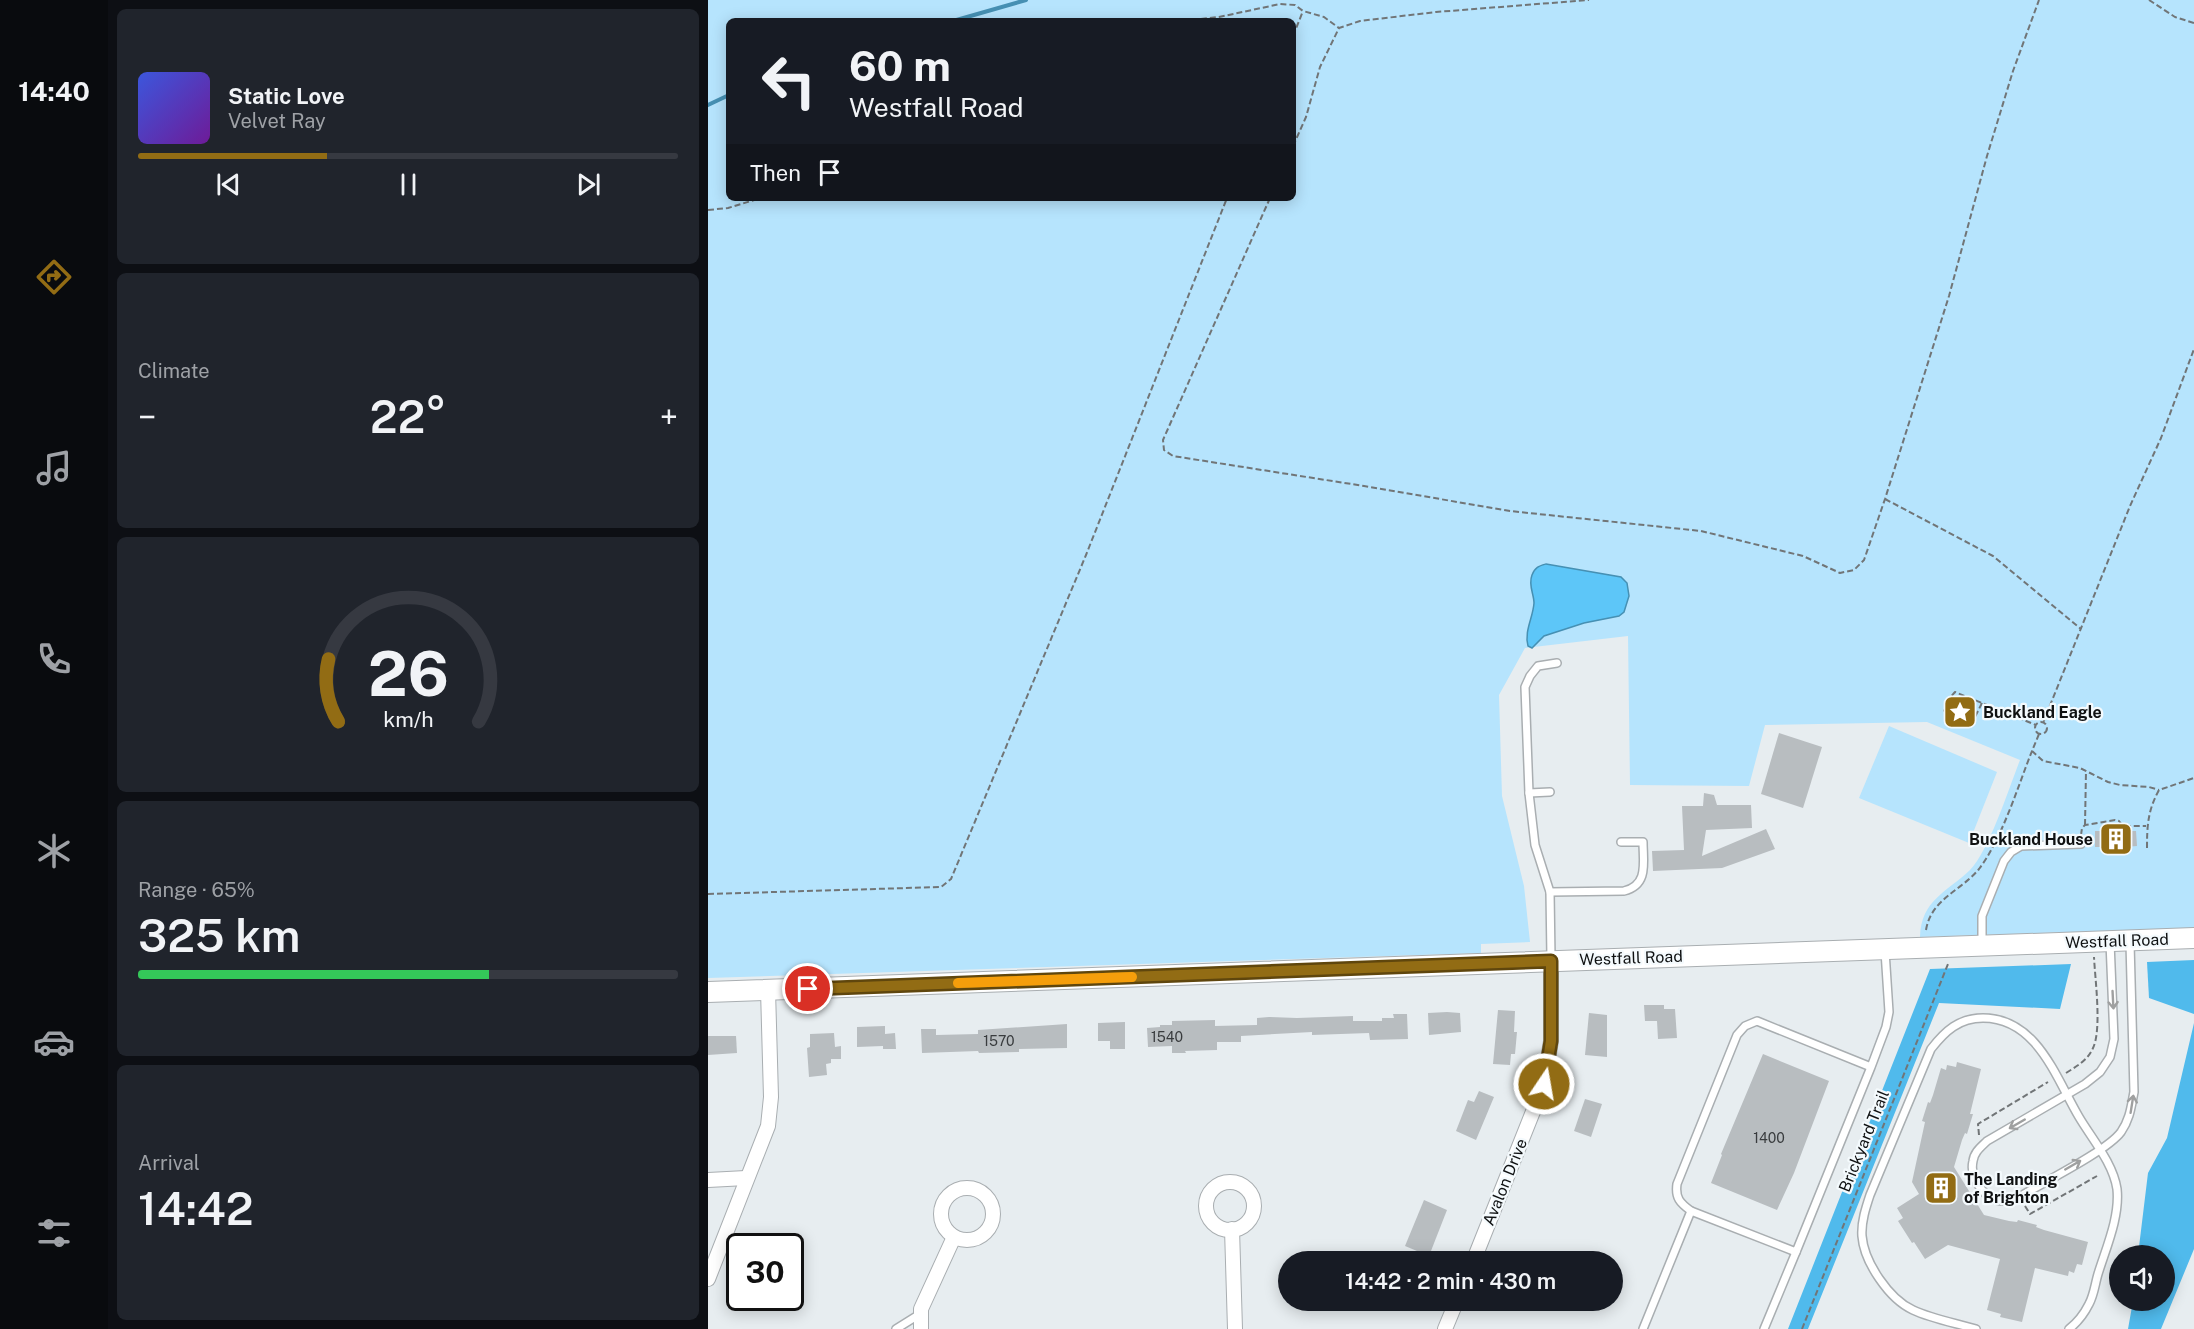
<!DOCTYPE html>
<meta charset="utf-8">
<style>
:root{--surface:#171b24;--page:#20242c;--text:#f1f3f6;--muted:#9ea1a6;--line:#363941;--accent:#926c14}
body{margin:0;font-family:"Public Sans",sans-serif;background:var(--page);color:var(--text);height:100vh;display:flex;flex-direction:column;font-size:22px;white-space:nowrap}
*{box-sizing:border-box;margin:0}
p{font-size:20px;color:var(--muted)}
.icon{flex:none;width:33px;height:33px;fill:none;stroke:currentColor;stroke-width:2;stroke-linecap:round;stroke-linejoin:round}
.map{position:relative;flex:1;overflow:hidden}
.panel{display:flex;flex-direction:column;gap:9px;padding:9px;background:#0d0f14;width:600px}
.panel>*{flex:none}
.guide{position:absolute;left:18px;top:18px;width:570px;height:183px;border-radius:9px;box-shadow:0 3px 15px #0003;background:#171b24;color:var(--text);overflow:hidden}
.tools{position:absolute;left:1401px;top:1245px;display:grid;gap:12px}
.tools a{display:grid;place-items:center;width:66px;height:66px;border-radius:50%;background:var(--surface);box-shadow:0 3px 15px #0003;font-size:30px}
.speed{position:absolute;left:18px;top:1233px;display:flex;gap:12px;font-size:30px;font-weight:700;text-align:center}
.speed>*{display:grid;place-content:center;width:78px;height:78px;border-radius:50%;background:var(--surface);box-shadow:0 3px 15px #0003;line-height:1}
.speed .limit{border:3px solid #111;border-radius:9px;background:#fff;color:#111}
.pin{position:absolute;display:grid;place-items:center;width:51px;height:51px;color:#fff;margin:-26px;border:3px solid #fff;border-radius:50%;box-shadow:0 2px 6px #0007}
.me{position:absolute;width:66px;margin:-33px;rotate:12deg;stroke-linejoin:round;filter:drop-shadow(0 0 4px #0008)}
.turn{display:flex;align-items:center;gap:21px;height:126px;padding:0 24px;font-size:27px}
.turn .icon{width:78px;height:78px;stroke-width:2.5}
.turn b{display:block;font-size:42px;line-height:51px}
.then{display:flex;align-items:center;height:57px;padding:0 24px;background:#0003;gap:12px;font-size:22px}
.big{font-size:45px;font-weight:600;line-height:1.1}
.panel .tile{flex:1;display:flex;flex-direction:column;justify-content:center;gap:9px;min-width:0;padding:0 21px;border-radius:9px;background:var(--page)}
.panel .dial{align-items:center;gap:0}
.dial svg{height:156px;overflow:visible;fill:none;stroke:var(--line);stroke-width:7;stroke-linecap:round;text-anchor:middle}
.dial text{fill:var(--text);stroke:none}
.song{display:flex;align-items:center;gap:18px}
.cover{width:72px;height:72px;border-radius:9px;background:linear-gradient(135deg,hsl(230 70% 55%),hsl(280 70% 35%))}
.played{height:6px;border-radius:3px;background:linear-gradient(90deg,var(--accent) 35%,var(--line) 35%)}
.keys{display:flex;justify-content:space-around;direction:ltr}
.heat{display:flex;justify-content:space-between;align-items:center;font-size:33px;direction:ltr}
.charge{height:9px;border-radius:4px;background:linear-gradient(90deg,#34c759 65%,var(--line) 0)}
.trip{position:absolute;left:570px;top:1251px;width:345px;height:60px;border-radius:30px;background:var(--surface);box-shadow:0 3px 15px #0003;font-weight:600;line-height:60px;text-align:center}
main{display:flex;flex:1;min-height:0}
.tab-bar{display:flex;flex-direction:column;width:108px;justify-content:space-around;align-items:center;background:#090b0e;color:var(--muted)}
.tab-bar .icon{width:42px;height:42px}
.tab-bar .on{color:var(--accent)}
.tab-bar b{font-size:27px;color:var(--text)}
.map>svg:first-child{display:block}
.green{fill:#b6e4fd;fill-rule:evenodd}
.forest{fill:#50baec}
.water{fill:#5dc6f8;stroke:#4690b3;stroke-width:1.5}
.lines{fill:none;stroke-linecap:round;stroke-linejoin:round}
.stream{stroke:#4690b3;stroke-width:4}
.building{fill:#b8bdc0}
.lane-casing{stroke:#a9aeb1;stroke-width:10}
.street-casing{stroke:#a9aeb1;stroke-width:16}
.secondary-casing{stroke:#a9aeb1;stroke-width:22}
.path{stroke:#717577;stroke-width:2;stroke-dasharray:6 3;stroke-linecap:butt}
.lane{stroke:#fff;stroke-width:7}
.street{stroke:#fff;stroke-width:14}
.secondary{stroke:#fff;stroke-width:20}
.oneway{stroke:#9fa0a0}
.route-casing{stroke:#5f460d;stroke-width:15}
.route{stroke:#926c14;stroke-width:10}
.slow{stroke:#f59e0b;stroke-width:10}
.labels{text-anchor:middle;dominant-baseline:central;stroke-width:4.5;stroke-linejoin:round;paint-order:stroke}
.number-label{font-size:14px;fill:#393c3e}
.poi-label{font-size:16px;font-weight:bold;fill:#0f1112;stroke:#f4fafd;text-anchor:start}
.street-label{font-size:16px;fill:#0f1112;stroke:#f4fafd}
</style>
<main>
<nav class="tab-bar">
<b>14:40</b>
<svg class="icon on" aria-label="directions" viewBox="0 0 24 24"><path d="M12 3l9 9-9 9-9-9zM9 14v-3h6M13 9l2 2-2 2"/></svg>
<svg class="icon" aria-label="music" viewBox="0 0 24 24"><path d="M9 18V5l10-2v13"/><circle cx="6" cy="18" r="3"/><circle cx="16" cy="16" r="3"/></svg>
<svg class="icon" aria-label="phone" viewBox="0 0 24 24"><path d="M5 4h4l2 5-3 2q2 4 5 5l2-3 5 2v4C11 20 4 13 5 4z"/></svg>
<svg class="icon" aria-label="climate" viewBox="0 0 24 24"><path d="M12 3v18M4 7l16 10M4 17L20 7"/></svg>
<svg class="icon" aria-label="car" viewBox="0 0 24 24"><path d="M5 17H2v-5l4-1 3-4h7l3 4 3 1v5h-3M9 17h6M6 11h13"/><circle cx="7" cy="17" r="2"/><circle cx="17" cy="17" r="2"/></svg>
<svg class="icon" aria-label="filters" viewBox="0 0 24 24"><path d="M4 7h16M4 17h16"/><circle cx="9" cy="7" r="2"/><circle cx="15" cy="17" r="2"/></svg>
</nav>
<section class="panel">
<div class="tile">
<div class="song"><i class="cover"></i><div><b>Static Love</b><p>Velvet Ray</p></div></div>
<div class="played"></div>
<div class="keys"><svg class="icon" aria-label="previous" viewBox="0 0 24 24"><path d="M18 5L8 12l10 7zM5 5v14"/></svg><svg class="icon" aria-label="pause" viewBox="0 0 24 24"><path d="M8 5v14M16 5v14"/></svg><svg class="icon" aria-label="next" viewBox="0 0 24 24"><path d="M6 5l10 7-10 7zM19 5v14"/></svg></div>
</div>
<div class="tile"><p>Climate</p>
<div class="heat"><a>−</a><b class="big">22°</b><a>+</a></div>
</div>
<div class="tile dial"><svg viewBox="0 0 100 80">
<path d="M14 69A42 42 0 1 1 86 69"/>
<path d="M14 69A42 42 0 0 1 9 37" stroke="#926c14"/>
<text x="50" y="56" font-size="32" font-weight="700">26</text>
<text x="50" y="72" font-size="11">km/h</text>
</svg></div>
<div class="tile"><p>Range · 65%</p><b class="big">325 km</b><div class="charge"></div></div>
<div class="tile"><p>Arrival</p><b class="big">14:42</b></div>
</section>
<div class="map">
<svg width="1486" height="1329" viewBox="0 0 1486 1329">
<rect width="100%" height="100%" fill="#e7edf0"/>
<g class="green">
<path d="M0,0H1486V928L1212,937C1213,900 1239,892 1262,870C1281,851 1301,788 1312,760L1219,722L1057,725L1041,786L922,785L920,636L817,648L791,695L794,796L816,886L822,942L773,944V953L0,978ZM21,21H585V198H21Z"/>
<polygon points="1181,726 1289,772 1261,843 1151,798"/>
</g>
<g class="forest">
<polygon points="1486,960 1486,1014 1441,998 1439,962"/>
<polygon points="1363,964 1352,1009 1231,1003 1100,1329 1080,1329 1222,969"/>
<polygon points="1486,1023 1486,1249 1453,1329 1420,1329 1425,1301 1456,1300 1456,1256 1430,1255 1440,1173 1459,1138"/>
</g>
<path class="water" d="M838,564L913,577L919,583L921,596L916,612L911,616L876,623L836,636L824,648L820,646C816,631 825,618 826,603C826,594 820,585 824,575C827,567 831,566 838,564Z"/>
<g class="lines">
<g class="stream">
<polyline points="245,21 318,0"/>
<polyline points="0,105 21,95"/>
</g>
</g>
<g class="building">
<polygon points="1071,733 1114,747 1095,808 1053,794"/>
<polygon points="996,793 1006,795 1009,805 1043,805 1044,828 998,830 994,856 1058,829 1067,849 1014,868 945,871 944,851 976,850 974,806 995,806"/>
<polygon points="1387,831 1428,831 1429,846 1417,847 1417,851 1405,852 1404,847 1387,847"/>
<polygon points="936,1005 956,1005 956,1009 967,1009 969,1038 950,1039 949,1021 937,1021"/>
<polygon points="790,1010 807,1011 806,1032 809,1032 807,1054 803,1054 802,1065 785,1064"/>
<polygon points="739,1012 752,1013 753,1032 721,1035 720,1013"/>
<polygon points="881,1013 899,1015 899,1057 877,1055"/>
<polygon points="685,1014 699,1014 700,1039 662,1040 661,1033 604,1035 604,1032 533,1036 533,1042 509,1042 509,1050 477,1051 478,1053 464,1053 464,1046 440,1047 439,1028 452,1027 452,1025 464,1025 464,1021 507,1020 507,1026 549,1025 549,1018 561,1017 589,1018 645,1016 645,1021 674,1021 674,1018 686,1018"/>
<polygon points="417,1022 417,1049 402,1049 402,1041 390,1041 390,1023"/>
<polygon points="359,1024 359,1048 311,1049 311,1052 271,1053 270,1051 214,1053 213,1029 228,1029 228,1035 270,1034 270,1030"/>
<polygon points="177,1026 177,1034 187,1033 188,1049 175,1049 175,1046 149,1047 149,1027"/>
<polygon points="126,1033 127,1047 133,1046 133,1059 123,1059 123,1063 118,1064 119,1075 101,1077 99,1048 102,1047 102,1034"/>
<polygon points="0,1036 28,1036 29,1053 0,1055"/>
<polygon points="1055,1054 1121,1081 1086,1173 1069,1210 1003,1183 1014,1155 1013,1154"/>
<polygon points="1249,1062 1273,1069 1262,1114 1265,1114 1259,1134 1257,1133 1254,1140 1246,1167 1276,1215 1301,1221 1309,1222 1310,1220 1329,1225 1328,1227 1336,1230 1380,1242 1374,1265 1369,1264 1366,1273 1361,1271 1360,1276 1327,1268 1314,1322 1292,1317 1293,1314 1279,1310 1292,1259 1240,1245 1217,1259 1206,1242 1204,1243 1190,1221 1195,1218 1189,1208 1211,1194 1204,1182 1217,1122 1214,1121 1220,1102 1222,1103 1225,1095 1233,1068 1238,1070 1239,1065 1248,1067"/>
<polygon points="771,1091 786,1097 768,1140 748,1131 760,1100 766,1102"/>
<polygon points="877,1099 894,1104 883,1137 866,1131"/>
<polygon points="716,1200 739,1210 721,1256 697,1246"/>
</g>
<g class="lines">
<g class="lane-casing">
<g id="lane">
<polyline points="821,793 842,792"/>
<path d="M842,892L916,891C941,885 935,862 935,842H913"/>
<path d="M1402,942L1406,1039L1402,1057L1392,1072L1377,1084L1279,1141C1273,1147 1266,1152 1265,1161C1261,1179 1278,1202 1297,1201C1301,1201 1307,1198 1311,1197C1334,1183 1399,1151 1413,1132C1422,1119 1423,1107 1426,1092L1422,943"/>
<polyline points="1274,943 1274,916 1296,861 1303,852 1313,846 1373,844"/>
<polyline points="843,958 842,892 827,845 821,793 817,687 822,676 830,666 849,663"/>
<path d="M1163,1067L1088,1252L983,1211C972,1203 967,1198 969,1184L1029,1035L1037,1026L1049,1021L1163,1067L1178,1027L1181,1012L1177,951"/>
<polyline points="188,1329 212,1314"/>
<polyline points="935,1329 983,1211"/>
<polyline points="1056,1329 1088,1252"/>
<path d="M1268,1329C1248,1323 1224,1319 1205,1310C1181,1299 1156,1262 1154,1236C1153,1222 1158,1207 1162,1195L1223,1049C1237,1031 1251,1018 1275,1018C1329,1018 1348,1078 1371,1117C1384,1139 1405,1163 1409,1189C1412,1217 1398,1248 1390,1274C1387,1284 1386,1295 1381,1304C1376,1314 1370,1322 1361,1329"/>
</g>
</g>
<g class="street-casing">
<g id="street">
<polyline points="0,1180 38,1178"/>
<circle cx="522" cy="1206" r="24"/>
<circle cx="259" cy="1214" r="26"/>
<polyline points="524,1229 527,1329"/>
<polyline points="765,1262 836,1084 843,1041 843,961"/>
<polyline points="0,1279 60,1126 63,1097 60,990"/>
<polyline points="213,1329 213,1309 246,1237"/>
<polyline points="737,1329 749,1300"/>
</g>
</g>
<g class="secondary-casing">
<polyline id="secondary" points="0,992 1486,938"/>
</g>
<g class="path">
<polyline points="1441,0 1467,17 1486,23"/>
<polyline points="475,21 511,17 572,4 587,5 595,11 616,17 631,28"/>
<polyline points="585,36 595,11"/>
<polyline points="585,146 598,117 612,67 631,28 652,21 728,12 881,0"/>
<polyline points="562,198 455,440 456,450 465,456 656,486 802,511 993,531 1095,556 1132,573 1146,570 1156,560 1177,499 1241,296 1279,156 1305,71 1331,0"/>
<polyline points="0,210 20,208 53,198"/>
<polyline points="1177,499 1285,556 1373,629"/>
<path d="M1274,703L1267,717L1261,723C1249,725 1242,722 1236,712L1240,700L1247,692L1328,725"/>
<circle cx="1333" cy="728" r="6"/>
<polyline points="1335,723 1422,506 1453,438 1486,349"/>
<polyline points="1331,734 1324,751 1335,761 1372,768 1400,782 1412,785 1441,787 1451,790"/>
<polyline points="1377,825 1378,771"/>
<polyline points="1373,835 1374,828 1377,825 1407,820 1411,821 1415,826 1438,826"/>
<path d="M1439,848C1439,825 1440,810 1451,790L1486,778"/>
<polyline points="0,894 233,887 243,879 378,555 519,198"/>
<path d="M1218,930C1223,899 1253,891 1271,869C1294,839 1310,786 1324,751"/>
<path d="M1358,1073C1369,1066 1380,1060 1385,1048C1394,1029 1387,979 1386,957"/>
<polyline points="1271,1135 1270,1124 1340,1082"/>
<polyline points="1317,1206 1322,1214 1389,1176"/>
<polyline points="1094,1329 1240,964"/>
</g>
<use href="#lane" class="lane"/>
<use href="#street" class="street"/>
<use href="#secondary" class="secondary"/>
</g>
<defs><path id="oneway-shaft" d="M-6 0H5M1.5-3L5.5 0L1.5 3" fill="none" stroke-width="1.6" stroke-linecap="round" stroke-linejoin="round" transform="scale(1.5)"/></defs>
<g class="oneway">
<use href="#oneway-shaft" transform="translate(1405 1000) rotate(87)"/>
<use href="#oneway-shaft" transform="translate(1424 1104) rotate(-81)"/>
<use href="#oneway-shaft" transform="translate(1309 1124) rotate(150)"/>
<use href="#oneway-shaft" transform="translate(1365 1165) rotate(-30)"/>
</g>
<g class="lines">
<g class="route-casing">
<polyline id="route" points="100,989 843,961 843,1041 836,1084"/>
</g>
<use href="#route" class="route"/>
<polyline class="slow" points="250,983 424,977"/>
</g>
<defs>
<g id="sight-square" transform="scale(1.725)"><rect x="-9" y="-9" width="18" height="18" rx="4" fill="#926c14" stroke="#f4fafd"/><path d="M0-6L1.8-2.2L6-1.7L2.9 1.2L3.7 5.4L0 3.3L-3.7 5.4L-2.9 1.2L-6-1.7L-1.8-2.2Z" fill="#fff"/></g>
<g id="building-square" transform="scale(1.725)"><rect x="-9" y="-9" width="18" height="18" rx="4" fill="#926c14" stroke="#f4fafd"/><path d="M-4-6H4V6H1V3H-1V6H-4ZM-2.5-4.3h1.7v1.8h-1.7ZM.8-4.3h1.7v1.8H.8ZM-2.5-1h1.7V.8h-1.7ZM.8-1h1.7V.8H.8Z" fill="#fff"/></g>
</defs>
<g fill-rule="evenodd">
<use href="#sight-square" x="1252" y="712"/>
<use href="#building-square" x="1408" y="839"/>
<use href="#building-square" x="1233" y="1188"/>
</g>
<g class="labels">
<g class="number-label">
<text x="459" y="1037">1540</text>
<text x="291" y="1041">1570</text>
<text x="1061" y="1138">1400</text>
</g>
<g class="poi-label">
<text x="1275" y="712">Buckland Eagle</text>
<text x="1385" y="839" text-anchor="end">Buckland House</text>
<text x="1256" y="1179">The Landing<tspan x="1256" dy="18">of Brighton</tspan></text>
</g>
<g class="street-label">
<text transform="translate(1409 941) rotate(-2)">Westfall Road</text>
<text transform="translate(923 958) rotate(-2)">Westfall Road</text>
<text transform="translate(1156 1141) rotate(-68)">Brickyard Trail</text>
<text transform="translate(797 1182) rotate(-68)">Avalon Drive</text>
</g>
</g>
</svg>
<div class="tools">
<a><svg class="icon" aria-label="sound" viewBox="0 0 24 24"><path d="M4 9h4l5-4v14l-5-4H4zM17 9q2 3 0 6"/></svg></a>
</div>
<div class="speed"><div class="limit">30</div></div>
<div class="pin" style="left:100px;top:989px;background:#d93025"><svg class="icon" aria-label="arrive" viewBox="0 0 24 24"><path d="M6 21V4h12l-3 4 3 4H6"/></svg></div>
<svg class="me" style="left:836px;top:1084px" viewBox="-20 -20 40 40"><circle r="17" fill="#926c14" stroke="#fff" stroke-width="3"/><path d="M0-11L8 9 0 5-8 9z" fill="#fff"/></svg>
<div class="trip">14:42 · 2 min · 430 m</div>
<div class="guide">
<div class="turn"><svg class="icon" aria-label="left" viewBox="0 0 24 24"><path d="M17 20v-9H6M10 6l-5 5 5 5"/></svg><div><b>60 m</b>Westfall Road</div></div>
<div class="then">Then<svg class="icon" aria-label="arrive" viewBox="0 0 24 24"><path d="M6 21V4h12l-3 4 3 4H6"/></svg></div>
</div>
</div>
</main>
